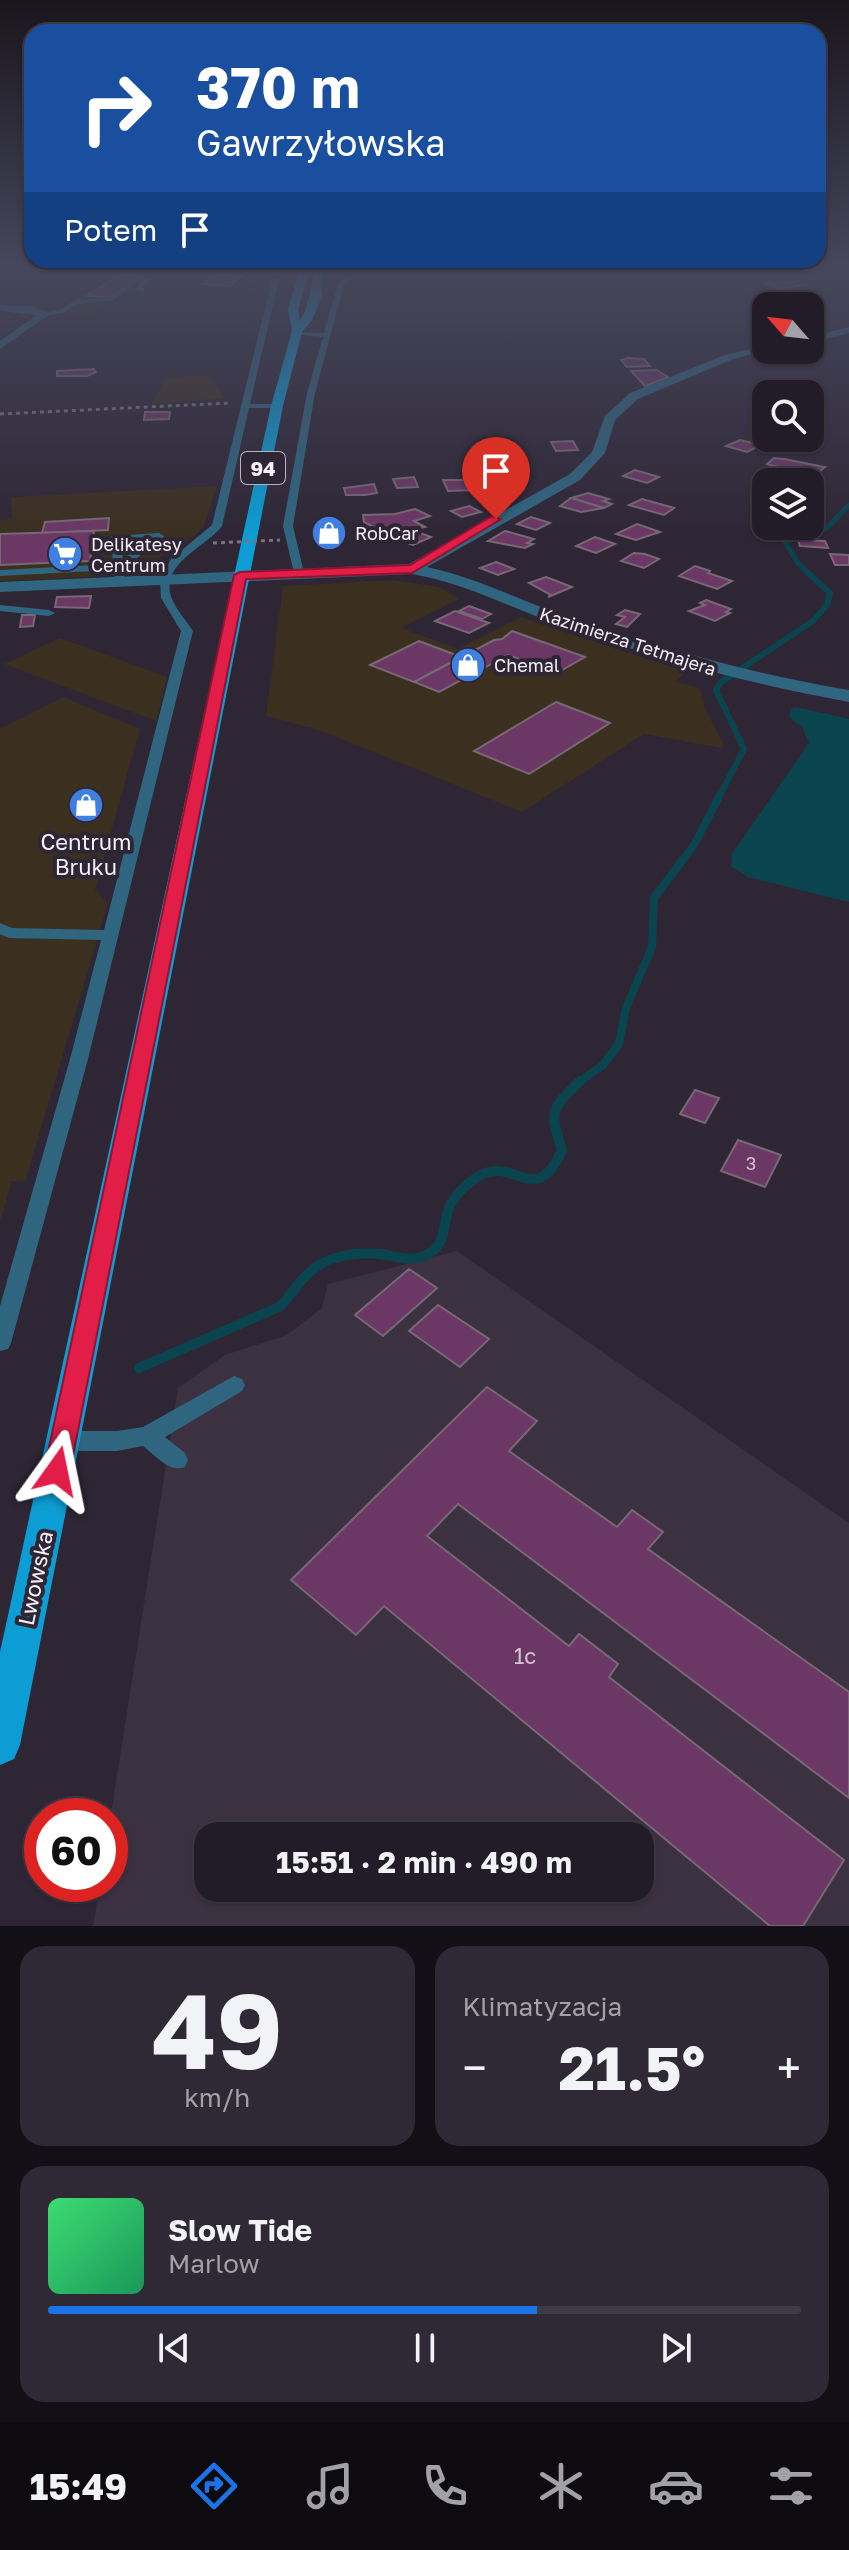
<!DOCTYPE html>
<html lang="pl">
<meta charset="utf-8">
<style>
:root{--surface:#221c28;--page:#2e2934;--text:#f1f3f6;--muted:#a2a1a8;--line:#3f3a45;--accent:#1a73e8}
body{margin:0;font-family:"Golos Text",sans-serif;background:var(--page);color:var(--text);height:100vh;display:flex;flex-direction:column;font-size:30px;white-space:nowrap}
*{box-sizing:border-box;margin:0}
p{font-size:26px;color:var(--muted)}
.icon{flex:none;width:44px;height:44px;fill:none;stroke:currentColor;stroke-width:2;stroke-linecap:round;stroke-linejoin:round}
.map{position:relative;height:1926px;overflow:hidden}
.sheet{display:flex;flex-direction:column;gap:20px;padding:20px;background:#130f16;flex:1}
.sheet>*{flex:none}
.top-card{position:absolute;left:24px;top:24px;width:802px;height:244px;border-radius:24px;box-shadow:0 2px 6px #0004,0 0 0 2px var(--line);background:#1a4fa0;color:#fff;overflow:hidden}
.needle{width:52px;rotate:298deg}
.tools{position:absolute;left:752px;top:292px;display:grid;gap:16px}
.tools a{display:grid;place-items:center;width:72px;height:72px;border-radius:16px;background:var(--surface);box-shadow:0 2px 6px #0004,0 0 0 2px var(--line);font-size:40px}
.speed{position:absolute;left:24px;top:1798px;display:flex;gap:16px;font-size:40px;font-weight:700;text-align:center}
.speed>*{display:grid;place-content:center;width:104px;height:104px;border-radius:50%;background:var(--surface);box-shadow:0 2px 6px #0004,0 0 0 2px var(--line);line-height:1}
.speed .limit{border:12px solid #d22;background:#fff;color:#111}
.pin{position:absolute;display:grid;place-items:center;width:68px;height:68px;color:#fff;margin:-82px -34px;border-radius:50% 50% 50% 0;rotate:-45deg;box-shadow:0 0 8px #0007}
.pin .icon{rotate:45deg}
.me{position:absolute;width:88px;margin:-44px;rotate:12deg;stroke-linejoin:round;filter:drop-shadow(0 0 6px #0008)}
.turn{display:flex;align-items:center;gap:28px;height:168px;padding:0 40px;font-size:36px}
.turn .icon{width:104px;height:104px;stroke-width:2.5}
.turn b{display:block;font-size:56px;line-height:68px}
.then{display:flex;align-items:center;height:76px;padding:0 40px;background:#0003;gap:16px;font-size:30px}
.big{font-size:60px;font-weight:700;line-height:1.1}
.sheet .card{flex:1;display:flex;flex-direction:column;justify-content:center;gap:12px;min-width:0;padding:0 28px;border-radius:24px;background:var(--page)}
.sheet .dial{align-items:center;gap:0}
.dial b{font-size:104px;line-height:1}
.song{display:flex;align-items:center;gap:24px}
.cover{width:96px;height:96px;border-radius:12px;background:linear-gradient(135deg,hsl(140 70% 55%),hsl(150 70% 35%))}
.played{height:8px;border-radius:4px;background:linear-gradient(90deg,var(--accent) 65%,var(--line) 65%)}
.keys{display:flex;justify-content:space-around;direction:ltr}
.heat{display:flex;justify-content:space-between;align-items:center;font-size:44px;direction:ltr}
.sheet .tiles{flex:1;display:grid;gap:20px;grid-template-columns:1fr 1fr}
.card:last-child{grid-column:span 2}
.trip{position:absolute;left:194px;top:1822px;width:460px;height:80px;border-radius:24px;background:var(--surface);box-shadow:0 2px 6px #0004,0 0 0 2px var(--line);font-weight:700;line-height:80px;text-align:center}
.tab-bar{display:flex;height:128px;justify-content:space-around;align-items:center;background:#0e0b10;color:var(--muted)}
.tab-bar .icon{width:56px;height:56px}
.tab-bar .active{color:var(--accent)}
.tab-bar b{font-size:36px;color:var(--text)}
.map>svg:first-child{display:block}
.commercial{fill:#3b2f20}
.industrial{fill:#3c3140;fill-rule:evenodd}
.built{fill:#392f44}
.water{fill:#0a444e}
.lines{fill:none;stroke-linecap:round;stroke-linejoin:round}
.stream-far3{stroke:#0a444e;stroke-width:5}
.stream-far2{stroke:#0a444e;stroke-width:6}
.stream-far1{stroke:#0a444e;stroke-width:8}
.stream{stroke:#0a444e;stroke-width:10}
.building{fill:#6b3764;stroke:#786875;stroke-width:2}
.path{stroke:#79727f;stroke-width:3;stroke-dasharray:4 4;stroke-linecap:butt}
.lane{fill:#30657f;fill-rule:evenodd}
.street{fill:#30657f;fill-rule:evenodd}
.primary{fill:#0c9dd4;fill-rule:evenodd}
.path-bridge{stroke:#79727f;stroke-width:3;stroke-dasharray:4 4;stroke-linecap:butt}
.route{fill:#e11d48;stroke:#92132f;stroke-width:2}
.labels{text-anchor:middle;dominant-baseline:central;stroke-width:8;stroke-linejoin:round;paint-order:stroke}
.far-poi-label{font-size:18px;fill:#f5f0fa;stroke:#2e2635;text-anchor:start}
.far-street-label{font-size:18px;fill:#f5f0fa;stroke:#2e2635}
.number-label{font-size:18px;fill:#d2c2d4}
.shield{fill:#2e2635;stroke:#b9b3bf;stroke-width:2}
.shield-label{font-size:20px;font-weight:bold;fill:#f5f0fa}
.poi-label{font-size:22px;fill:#f5f0fa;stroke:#2e2635}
.street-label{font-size:22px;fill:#f5f0fa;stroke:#2e2635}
.near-number-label{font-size:22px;fill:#d2c2d4}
</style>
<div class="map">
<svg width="849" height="1926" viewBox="0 0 849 1926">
<rect width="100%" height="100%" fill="#2e2635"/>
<g class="commercial">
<polygon points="125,268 159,268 90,316 47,317"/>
<polygon points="207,375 226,398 152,404 166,378"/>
<polygon points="217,486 204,526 196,535 159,558 150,574 0,581 0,520 12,519 11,497"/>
<polygon points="393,580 439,587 459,599 401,628 458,649 521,617 686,672 676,681 701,689 704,707 724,745 722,748 644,734 522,812 319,730 266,716 283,586"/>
<polygon points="60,638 167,677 156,721 4,664"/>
<polygon points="63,697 140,729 95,889 108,903 25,1182 12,1181 0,1223 0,729"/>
</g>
<path class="industrial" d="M457,1251L849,1523V1926H93L100,1884H110V1820L178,1388L225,1355L287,1335L322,1308L328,1284ZM208,1836H640V1888H208Z"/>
<polygon class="built" points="600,268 664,268 672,277 609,279"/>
<polygon class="water" points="797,707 849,719 849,902 748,877 731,866 732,854 809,743 802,727 789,717 791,709"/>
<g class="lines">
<polyline class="stream-far3" points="810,575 798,563 785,542 792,536 826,529 849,505"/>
<polyline class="stream-far2" points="719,797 744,749 716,690 720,683 813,621 827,605 830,593 808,573"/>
<polyline class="stream-far1" points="578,1083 603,1065 619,1044 626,1008 652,947 654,898 694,845 720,795"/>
<path class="stream" d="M139,1368L279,1307C291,1296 296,1285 307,1275C324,1256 357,1251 381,1254C395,1256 410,1262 424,1256C446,1247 442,1230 448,1211C452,1197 468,1182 481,1175C515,1157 536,1209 562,1150C549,1110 551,1109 580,1081"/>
</g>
<g class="building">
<polygon points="120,274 142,276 110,297 87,296"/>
<polygon points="216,274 224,275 242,276 230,286 203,284"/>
<polygon points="799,281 807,285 778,289 767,283"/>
<polygon points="628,358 644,359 650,366 627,367 621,360"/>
<polygon points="94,369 96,372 87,376 57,376 57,371"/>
<polygon points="657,370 668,377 645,386 631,371"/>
<polygon points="145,412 170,412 169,419 144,420"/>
<polygon points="740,440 761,445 747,452 726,446"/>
<polygon points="573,441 578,450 556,451 551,442"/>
<polygon points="774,458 784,459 825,467 816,474 803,474 767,464"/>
<polygon points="635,470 659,477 647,483 623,476"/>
<polygon points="414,477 418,487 397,488 393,479"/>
<polygon points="443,480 469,480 474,490 448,491"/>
<polygon points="374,484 377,493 365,495 346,495 344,488"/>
<polygon points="588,493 609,499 603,501 612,504 604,508 571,498"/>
<polygon points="571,498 604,508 581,512 560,506"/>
<polygon points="642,499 674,508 664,515 629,505"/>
<polygon points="469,506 481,512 462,517 451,511"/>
<polygon points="415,509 430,516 414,521 425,527 390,536 364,522 363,515 395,514"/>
<polygon points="531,517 550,523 536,530 517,524"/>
<polygon points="109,518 108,530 42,533 45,522"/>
<polygon points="637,524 660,532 636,540 616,534"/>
<polygon points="412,530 431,537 413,545 393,538"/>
<polygon points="94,531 90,561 0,565 0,534"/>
<polygon points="505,531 534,539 527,543 533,544 525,548 488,541"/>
<polygon points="595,537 615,544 596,553 576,546"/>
<polygon points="798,540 825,541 828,548 800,546"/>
<polygon points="634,553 645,554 659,559 644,568 621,561"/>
<polygon points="830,554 849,555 849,565 835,565"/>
<polygon points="496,562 514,569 498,575 480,568"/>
<polygon points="695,566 710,571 708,573 732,581 717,589 679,576"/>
<polygon points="546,577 572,587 548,597 551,595 529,583"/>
<polygon points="91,596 89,608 55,607 57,597"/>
<polygon points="706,600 731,609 726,612 730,613 715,621 689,611 705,605 700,603"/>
<polygon points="469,606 491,614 482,619 459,611"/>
<polygon points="625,610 640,614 627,627 616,624 625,617 617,615"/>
<polygon points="455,611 489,623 469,633 435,621"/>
<polygon points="22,615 35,615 33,626 20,627"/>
<polygon points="512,631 585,657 557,673 508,655 439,692 414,682 494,640 502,639"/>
<polygon points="419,641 461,657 414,682 370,665"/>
<polygon points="556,702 610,723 529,774 474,751"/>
<polygon points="75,798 101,798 97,812 71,812"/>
<polygon points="695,1090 719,1098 705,1123 680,1114"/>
<polygon points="738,1140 781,1155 765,1187 721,1171"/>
<polygon points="409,1269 437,1288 383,1336 355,1315"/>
<polygon points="438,1305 489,1339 460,1367 409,1331"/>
<polygon points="487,1387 537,1421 509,1451 617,1527 632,1510 663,1532 648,1549 849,1692 849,1798 458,1504 427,1536 569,1646 579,1634 618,1664 609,1677 844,1860 803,1926 770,1926 384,1606 356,1635 291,1580"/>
</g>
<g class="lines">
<polyline class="path" points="0,414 231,403"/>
<g class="lane">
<polygon points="160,268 167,268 143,286 144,292 136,290 138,284"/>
<polygon points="145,273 147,276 111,301 78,304 65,312 45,316 41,314 61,309 76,300 107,298"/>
<path d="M271,277L279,279L250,404H277L281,406L277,408H249L222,526C205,548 158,564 172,599C177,611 186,620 193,631L88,1059L11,1343L8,1349L0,1351V1306L70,1059L101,940L9,938L0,934V923L12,928L104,930L181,631L161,598L160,580L171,559L212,525L272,280Z"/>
<polygon points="348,277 353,278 344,284 315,393 293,526 304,573 299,576 294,573 283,526 307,393 323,337 293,334 297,332 324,333 338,283"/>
<path d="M159,533L164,536L163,538L124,568V583H116L113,570L0,576V570L113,564L111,536ZM148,540L123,559L120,541Z"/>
<polygon points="0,605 49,610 55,613 49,616 0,611"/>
<path d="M234,1376L242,1379L245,1385L242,1391L165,1437L185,1453L188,1460L185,1467C169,1473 156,1456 143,1446L117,1451H64L56,1448L53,1441L56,1434L64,1431H117L143,1427Z"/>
</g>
<g class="street">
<polygon points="0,305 33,306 50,314 0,349 0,341 37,315 0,311"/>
<polygon points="849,327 849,333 810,343 810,337"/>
<path d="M766,345V350H770L733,359L638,399L615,420L605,453L580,480L427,567C475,577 519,600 565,616C658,647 752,674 849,690V702C753,685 659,659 567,628C515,610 466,583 412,574L0,592V582L409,564L570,474L592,452L605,416L630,393L725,355Z"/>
</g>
<path class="primary" d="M300,268H310L298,309L300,321C312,301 308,285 317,268H327L321,279L322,297L312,320L302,332L283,406L20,1745L14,1759L0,1765V1652L271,406L292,331L288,309Z"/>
<polyline class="path-bridge" points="213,543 280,540"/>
</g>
<linearGradient id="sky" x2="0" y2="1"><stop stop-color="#19151d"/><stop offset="0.5" stop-color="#46475c"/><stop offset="1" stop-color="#46475c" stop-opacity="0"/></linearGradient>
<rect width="849" height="537" fill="url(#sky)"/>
<polygon class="route" points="492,516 501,519 412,573 246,579 70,1471 66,1479 57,1483 48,1479 44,1471 234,575 240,572 410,565"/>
<defs>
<g id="shop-disc" transform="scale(1.8)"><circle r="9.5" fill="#3f7fe0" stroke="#2e2635"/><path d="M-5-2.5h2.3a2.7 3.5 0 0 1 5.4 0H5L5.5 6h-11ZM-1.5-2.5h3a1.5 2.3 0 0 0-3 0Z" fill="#fff"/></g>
<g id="supermarket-disc" transform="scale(1.8)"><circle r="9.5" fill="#3f7fe0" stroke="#2e2635"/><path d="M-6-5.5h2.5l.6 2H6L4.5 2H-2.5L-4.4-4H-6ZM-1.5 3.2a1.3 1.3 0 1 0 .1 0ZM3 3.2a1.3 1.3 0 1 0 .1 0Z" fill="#fff"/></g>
</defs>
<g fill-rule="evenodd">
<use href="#shop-disc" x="329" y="533"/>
<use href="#supermarket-disc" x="65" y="554"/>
<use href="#shop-disc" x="468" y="665"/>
<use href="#shop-disc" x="86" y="805"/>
</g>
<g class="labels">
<g class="far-poi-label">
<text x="355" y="533">RobCar</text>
<text x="91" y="544">Delikatesy<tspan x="91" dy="21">Centrum</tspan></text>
<text x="494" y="665">Chemal</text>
</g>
<g class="far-street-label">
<text transform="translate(628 641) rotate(18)">Kazimierza Tetmajera</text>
</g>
<g class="number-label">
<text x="751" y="1163">3</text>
</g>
<rect class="shield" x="241" y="452" width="44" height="32" rx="6"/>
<g class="shield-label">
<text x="263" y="468">94</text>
</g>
<g class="poi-label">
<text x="86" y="841">Centrum<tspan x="86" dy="25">Bruku</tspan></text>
</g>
<g class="street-label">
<text transform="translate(35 1578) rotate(-78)">Lwowska</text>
</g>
<g class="near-number-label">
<text x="525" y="1655">1c</text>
</g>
</g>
</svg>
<div class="tools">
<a><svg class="needle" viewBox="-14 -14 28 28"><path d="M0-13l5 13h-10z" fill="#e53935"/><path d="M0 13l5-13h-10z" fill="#a2a1a8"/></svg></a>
<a><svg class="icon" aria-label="search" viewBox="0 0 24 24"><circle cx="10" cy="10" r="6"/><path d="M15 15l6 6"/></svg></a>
<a><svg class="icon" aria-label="layers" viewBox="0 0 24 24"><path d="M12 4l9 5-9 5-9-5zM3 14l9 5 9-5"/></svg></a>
</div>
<div class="speed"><div class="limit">60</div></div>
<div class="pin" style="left:496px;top:519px;background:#d93025"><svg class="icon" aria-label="arrive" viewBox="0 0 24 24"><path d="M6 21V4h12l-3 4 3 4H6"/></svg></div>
<svg class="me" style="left:57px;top:1471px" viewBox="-20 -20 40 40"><path d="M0-17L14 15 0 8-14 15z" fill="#e11d48" stroke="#fff" stroke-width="4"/></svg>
<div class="trip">15:51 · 2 min · 490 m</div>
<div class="top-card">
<div class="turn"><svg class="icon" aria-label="right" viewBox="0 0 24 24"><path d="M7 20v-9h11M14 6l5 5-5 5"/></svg><div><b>370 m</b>Gawrzyłowska</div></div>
<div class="then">Potem<svg class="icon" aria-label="arrive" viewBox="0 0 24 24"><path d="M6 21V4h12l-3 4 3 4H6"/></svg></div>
</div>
</div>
<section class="sheet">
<div class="tiles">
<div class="card dial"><b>49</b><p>km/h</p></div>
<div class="card"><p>Klimatyzacja</p>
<div class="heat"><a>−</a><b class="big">21.5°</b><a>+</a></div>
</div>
<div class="card">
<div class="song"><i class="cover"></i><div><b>Slow Tide</b><p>Marlow</p></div></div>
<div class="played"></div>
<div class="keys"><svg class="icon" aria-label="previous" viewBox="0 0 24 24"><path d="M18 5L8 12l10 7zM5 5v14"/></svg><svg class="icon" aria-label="pause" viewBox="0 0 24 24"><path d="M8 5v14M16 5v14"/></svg><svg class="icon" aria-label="next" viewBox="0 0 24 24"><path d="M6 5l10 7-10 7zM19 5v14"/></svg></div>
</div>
</div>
</section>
<nav class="tab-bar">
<b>15:49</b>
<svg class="icon active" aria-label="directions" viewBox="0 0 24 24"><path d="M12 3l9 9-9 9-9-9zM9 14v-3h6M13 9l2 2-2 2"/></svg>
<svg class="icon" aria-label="music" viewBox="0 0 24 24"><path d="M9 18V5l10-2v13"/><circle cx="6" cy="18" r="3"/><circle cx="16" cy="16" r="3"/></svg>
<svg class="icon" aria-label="phone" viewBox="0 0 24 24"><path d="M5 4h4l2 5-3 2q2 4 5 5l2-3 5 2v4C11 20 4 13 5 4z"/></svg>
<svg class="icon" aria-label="climate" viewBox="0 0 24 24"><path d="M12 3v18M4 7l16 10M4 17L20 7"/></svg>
<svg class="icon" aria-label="car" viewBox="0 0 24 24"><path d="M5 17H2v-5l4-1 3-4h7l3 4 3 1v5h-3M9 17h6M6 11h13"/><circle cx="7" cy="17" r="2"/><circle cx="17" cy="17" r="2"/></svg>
<svg class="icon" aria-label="filters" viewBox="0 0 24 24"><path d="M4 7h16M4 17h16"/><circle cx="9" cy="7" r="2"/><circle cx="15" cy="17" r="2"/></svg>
</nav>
